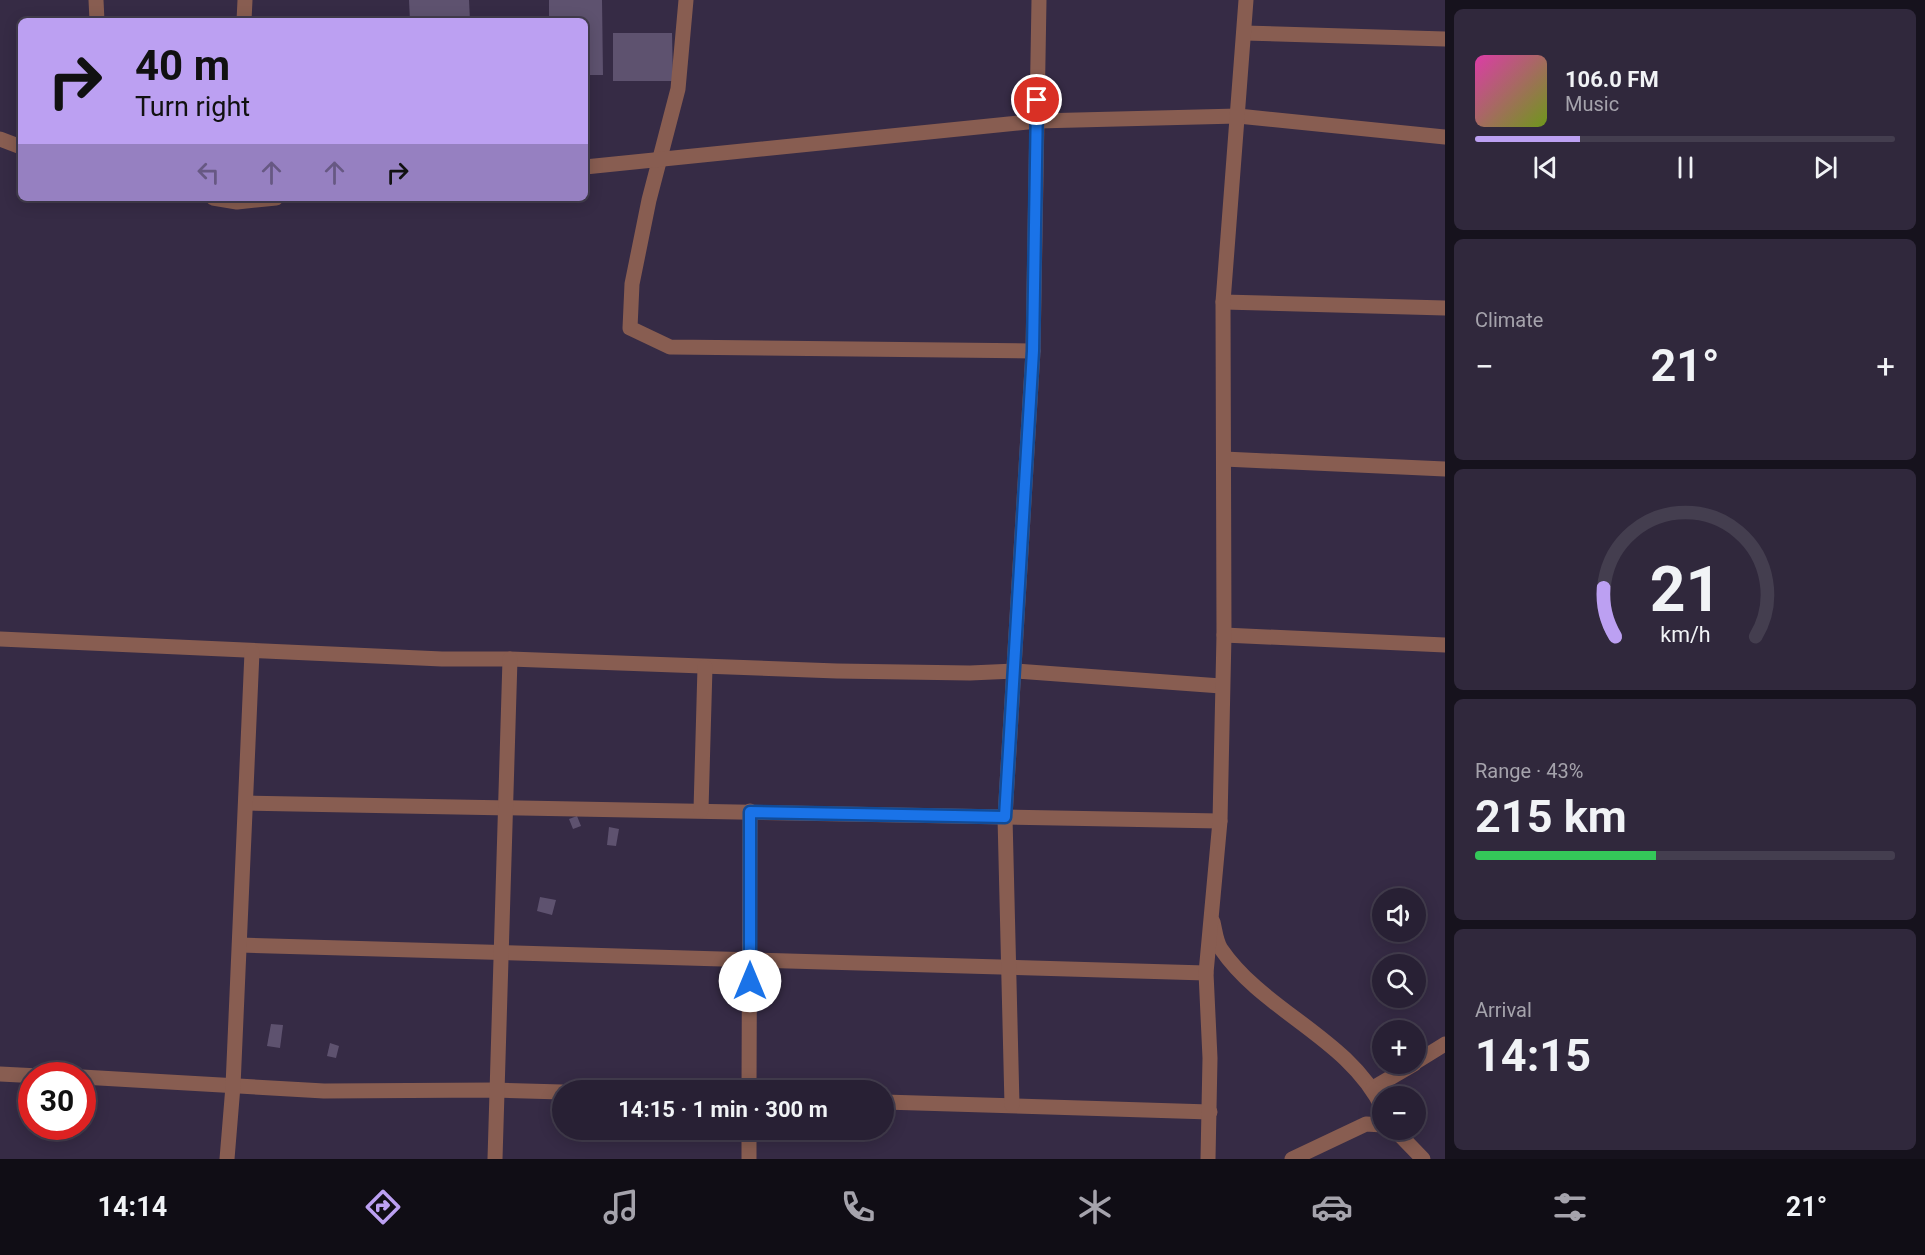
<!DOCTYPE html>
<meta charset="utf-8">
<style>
:root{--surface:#282034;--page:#30283c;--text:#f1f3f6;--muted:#a5a3ac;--line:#443e4f;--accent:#bca0f2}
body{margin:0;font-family:Roboto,sans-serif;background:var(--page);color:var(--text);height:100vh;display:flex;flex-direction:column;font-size:22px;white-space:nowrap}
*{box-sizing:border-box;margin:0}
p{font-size:20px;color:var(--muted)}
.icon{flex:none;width:33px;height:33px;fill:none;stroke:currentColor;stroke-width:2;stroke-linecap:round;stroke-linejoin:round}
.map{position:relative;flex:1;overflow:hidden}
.panel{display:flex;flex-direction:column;gap:9px;padding:9px;background:#16121d;width:480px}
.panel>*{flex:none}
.hud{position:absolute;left:18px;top:18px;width:570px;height:183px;border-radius:9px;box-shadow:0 3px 15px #0003,0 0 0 2px var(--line);background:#bca0f2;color:#111;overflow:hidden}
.tools{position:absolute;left:1372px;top:888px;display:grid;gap:12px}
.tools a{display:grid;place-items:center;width:54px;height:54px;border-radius:50%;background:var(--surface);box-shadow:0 3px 15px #0003,0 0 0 2px var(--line);font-size:30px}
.speed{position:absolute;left:18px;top:1062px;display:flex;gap:12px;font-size:30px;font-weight:700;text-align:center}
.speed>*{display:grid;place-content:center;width:78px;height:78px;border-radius:50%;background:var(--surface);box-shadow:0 3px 15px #0003,0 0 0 2px var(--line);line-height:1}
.speed .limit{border:9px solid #d22;background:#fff;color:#111}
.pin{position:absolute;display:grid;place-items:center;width:51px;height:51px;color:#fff;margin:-26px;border:3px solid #fff;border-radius:50%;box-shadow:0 2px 6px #0007}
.me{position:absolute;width:66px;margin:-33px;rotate:0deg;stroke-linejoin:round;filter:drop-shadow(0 0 4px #0008)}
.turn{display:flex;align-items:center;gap:21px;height:126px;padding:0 18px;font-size:27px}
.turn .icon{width:78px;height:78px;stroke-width:2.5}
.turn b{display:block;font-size:42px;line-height:51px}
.lanes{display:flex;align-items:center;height:57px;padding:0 18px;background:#0003;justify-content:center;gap:30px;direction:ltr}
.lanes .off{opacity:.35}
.big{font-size:45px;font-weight:700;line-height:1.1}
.panel .widget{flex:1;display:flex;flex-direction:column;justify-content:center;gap:9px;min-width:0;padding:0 21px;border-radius:9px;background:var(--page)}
.panel .dial{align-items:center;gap:0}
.dial svg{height:156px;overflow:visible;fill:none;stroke:var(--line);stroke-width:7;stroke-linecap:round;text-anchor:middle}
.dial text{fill:var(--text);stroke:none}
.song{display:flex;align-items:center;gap:18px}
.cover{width:72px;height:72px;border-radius:9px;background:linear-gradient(135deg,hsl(320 70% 55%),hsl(80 70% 35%))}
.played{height:6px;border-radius:3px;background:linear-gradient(90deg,var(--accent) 25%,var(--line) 25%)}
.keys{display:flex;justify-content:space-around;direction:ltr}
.heat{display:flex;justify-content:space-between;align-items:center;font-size:33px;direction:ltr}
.charge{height:9px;border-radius:4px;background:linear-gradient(90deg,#34c759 43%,var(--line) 0)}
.trip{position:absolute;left:552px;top:1080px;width:342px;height:60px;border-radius:30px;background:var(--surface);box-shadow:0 3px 15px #0003,0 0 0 2px var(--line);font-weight:700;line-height:60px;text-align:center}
.tabs{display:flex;height:96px;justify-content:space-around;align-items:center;background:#100d15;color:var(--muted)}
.tabs .icon{width:42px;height:42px}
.tabs .active{color:var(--accent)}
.tabs b{font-size:27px;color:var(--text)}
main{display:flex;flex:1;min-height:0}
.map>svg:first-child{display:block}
.building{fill:#5e526f}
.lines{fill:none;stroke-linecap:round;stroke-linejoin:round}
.street{stroke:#885d51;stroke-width:15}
.route-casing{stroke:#114b97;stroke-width:15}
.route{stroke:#1a73e8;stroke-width:10}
</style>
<main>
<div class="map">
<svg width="1445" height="1159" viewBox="0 0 1445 1159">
<rect width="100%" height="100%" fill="#362b45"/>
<g class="building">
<polygon points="409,0 469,0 470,21 410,21"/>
<polygon points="549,0 602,0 603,75 585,75 585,21 549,21"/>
<polygon points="613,33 672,33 673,81 613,81"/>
<polygon points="577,816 581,826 573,829 569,819"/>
<polygon points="609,827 619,829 616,846 607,845"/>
<polygon points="540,897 556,900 552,915 537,911"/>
<polygon points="271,1024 283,1025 280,1048 267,1046"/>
<polygon points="330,1043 339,1046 336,1058 327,1056"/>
</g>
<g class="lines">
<g class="street">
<polyline points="96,0 97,21"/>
<polyline points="686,0 678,89 649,200 632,284 630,328 670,347 1033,351"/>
<polyline points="244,21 245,0"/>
<polyline points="1244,33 1445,39"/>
<polyline points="0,139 21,147"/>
<polyline points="585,167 1037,121 1238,116 1445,137"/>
<polyline points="213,198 237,202 276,198"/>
<polyline points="1223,302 1445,308"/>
<polyline points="1224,459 1445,469"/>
<polyline points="1224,635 1445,645"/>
<polyline points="0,639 442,659 510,659 837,671 970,673 1015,671 1221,686"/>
<polyline points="246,803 1220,821"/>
<polyline points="701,810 705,667"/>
<path d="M1213,922C1215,930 1216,942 1221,949C1264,1012 1349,1038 1383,1109"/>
<polyline points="240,945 1206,973"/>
<polyline points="1416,1062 1445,1044"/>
<polyline points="0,1074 39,1076"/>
<polyline points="82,1077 324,1091 495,1090 562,1092"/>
<polyline points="1373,1088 1414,1064"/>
<polyline points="749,1090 750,811"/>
<polyline points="884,1102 1210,1112"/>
<polyline points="1012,1105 1005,817 1033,351 1039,0"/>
<polyline points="1395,1130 1423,1159"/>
<polyline points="227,1159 233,1086 252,652"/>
<polyline points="495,1159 510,659"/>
<polyline points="749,1159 749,1130"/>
<polyline points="1208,1159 1210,1058 1206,973 1220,821 1224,635 1223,302 1246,0"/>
<polyline points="1292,1159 1366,1124 1383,1125"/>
</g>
</g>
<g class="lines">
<g class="route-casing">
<polyline id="route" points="750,981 750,812 1005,817 1033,351 1037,100"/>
</g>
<use href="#route" class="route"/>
</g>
</svg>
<div class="tools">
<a><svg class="icon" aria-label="sound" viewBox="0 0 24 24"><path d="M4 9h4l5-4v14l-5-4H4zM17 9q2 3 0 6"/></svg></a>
<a><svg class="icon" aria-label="search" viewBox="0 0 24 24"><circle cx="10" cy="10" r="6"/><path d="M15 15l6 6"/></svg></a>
<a>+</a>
<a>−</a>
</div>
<div class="speed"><div class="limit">30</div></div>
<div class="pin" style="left:1037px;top:100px;background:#d93025"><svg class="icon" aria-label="arrive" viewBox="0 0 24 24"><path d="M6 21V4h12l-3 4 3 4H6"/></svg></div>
<svg class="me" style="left:750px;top:981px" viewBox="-20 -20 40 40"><circle r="19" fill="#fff"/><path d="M0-13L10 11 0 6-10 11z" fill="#1a73e8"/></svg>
<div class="trip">14:15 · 1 min · 300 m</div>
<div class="hud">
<div class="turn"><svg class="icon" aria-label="right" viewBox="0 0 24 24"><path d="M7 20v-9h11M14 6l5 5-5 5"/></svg><div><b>40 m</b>Turn right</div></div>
<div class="lanes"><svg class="icon off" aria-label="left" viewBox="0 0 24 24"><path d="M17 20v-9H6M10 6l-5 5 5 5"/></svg><svg class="icon off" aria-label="ahead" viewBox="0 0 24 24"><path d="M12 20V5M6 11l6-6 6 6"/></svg><svg class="icon off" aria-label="ahead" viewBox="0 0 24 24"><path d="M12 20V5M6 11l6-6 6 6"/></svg><svg class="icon" aria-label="right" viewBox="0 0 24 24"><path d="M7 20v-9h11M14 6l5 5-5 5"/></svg></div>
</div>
</div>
<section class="panel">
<div class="widget">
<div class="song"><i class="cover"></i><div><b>106.0 FM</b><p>Music</p></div></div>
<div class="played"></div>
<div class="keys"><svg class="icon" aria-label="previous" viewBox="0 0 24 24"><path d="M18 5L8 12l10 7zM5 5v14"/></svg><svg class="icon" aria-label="pause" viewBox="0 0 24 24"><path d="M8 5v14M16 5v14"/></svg><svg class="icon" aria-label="next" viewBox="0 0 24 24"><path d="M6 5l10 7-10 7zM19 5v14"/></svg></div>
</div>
<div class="widget"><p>Climate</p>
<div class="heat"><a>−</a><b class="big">21°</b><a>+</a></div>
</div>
<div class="widget dial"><svg viewBox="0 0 100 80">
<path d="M14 69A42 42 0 1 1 86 69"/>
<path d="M14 69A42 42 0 0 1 8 44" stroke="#bca0f2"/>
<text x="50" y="56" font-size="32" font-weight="700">21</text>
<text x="50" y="72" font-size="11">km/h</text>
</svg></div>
<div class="widget"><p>Range · 43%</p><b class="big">215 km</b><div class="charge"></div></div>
<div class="widget"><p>Arrival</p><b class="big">14:15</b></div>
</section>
</main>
<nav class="tabs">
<b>14:14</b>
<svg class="icon active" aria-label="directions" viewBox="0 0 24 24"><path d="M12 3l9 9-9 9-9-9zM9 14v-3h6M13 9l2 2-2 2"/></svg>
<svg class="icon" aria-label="music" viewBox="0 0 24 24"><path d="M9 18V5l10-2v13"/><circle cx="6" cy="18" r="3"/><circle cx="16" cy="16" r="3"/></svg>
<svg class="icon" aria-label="phone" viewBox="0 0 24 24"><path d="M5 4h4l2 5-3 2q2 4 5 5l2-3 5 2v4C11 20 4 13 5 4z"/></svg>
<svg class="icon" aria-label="climate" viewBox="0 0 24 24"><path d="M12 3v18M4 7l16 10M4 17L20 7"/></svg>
<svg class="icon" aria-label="car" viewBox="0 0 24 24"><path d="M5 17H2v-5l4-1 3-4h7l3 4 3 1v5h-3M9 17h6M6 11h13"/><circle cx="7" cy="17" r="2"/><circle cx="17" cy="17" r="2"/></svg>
<svg class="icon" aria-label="filters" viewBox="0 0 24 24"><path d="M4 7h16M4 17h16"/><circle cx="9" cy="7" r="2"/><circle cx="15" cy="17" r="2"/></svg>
<b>21°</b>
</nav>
